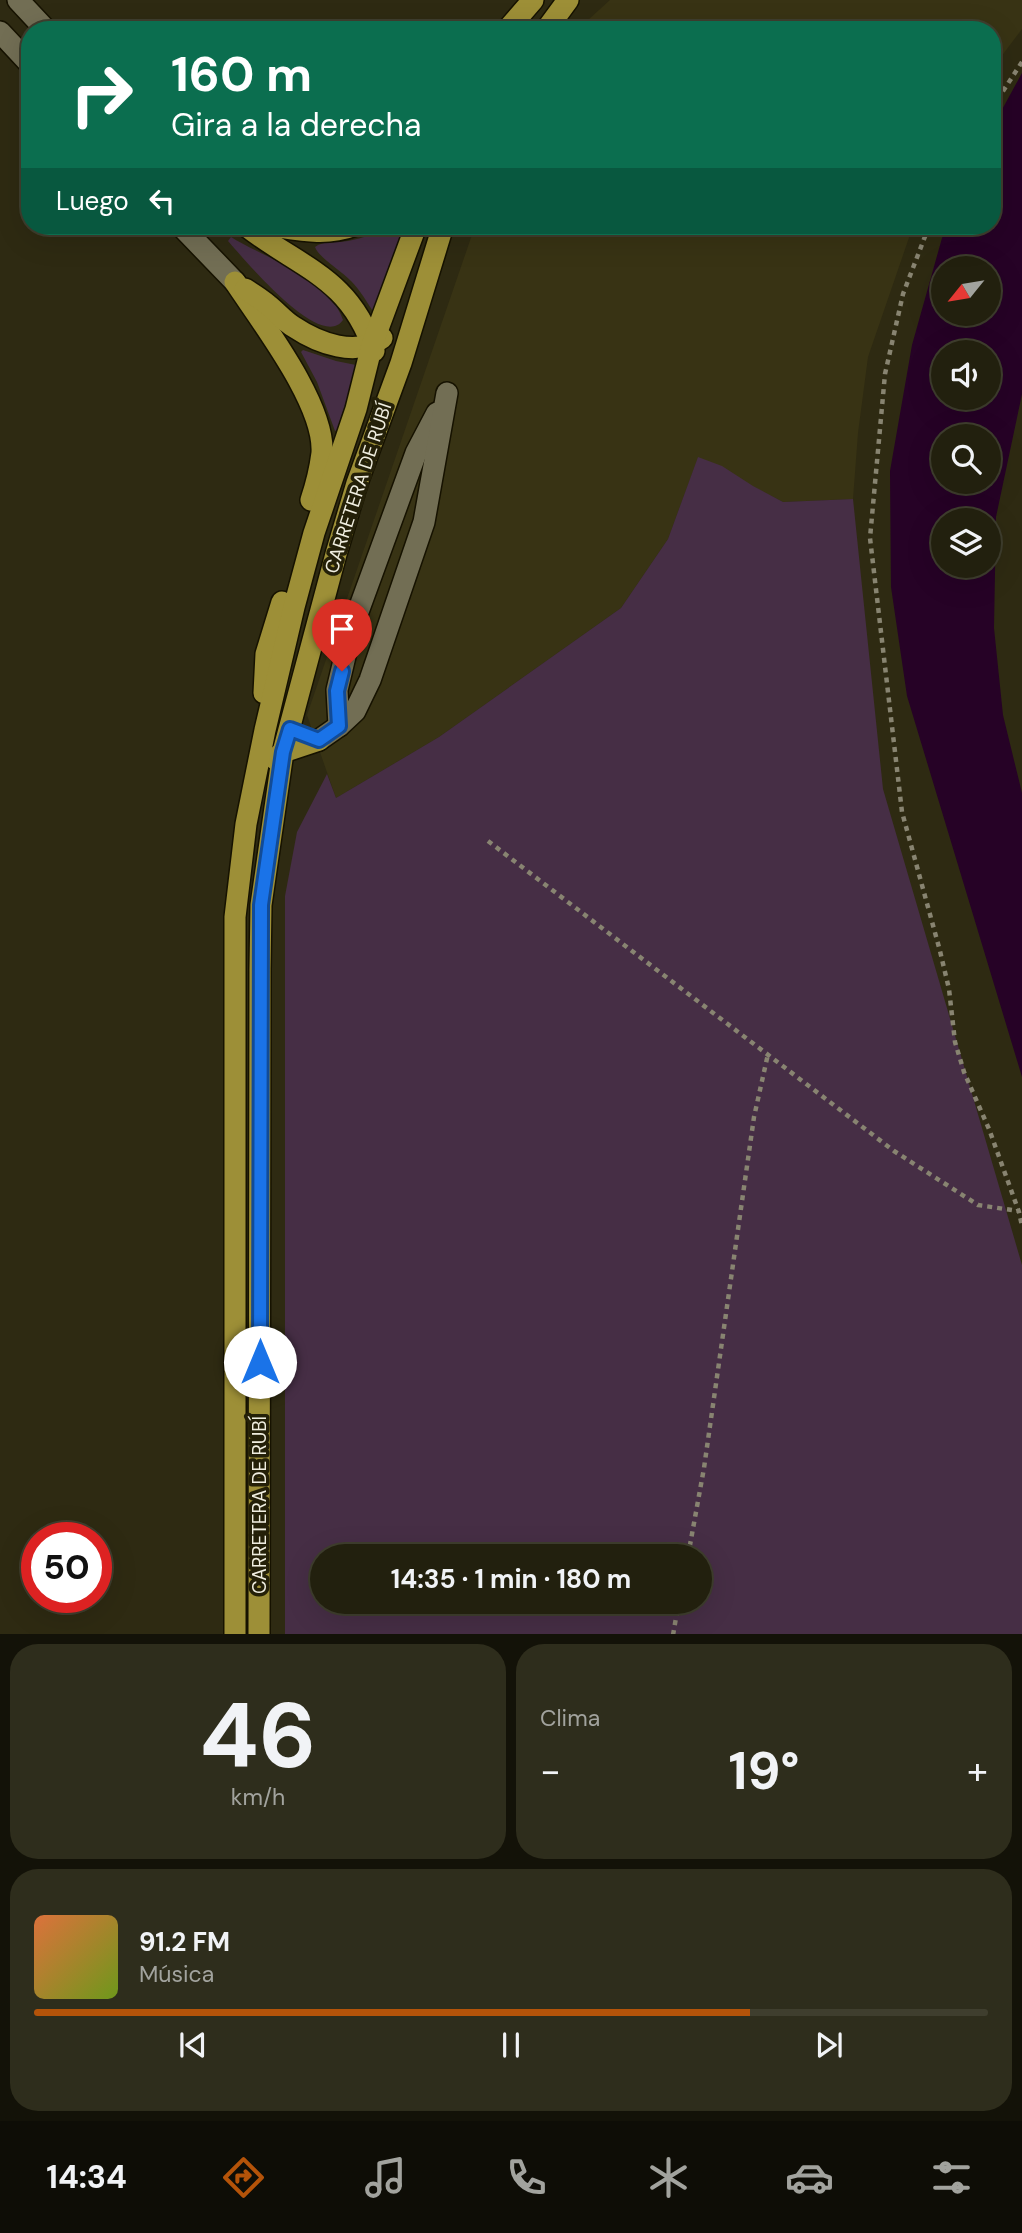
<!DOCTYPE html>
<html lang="es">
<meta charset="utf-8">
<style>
:root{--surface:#22200e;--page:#2e2d1c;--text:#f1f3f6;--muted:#a2a39e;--line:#3f3e2e;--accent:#b45309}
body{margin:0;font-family:"DM Sans",sans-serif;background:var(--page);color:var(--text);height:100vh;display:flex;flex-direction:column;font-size:26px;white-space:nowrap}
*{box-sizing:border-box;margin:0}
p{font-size:23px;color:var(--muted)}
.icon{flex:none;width:38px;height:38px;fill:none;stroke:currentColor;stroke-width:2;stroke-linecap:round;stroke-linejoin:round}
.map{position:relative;height:1634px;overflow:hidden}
.drawer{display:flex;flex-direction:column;gap:10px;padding:10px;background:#131208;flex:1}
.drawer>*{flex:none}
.guide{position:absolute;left:21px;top:21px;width:980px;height:214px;border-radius:28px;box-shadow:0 7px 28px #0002,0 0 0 2px var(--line);background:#0b6e4f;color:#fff;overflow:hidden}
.needle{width:46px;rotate:240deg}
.buttons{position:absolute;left:931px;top:256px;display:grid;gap:14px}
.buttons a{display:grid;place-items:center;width:70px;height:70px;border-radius:50%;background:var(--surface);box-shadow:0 7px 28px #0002,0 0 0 2px var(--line);font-size:35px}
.speed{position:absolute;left:21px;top:1522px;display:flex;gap:14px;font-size:35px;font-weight:700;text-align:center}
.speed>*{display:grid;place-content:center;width:91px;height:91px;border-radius:50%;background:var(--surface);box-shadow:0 7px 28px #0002,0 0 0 2px var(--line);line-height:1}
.speed .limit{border:10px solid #d22;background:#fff;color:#111}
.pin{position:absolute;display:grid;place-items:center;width:60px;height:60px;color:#fff;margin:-72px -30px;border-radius:50% 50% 50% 0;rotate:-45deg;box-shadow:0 0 7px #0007}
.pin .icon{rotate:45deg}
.me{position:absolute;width:77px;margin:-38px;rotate:0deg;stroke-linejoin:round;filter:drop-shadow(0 0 5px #0008)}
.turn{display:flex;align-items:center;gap:24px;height:147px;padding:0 35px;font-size:32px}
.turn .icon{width:91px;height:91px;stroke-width:2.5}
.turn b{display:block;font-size:49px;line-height:60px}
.then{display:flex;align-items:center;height:66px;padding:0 35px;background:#0003;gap:14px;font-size:26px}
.big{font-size:52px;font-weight:700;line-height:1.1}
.drawer .tile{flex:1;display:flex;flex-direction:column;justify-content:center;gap:10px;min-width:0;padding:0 24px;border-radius:28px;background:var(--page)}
.drawer .dial{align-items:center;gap:0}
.dial b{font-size:91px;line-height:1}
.song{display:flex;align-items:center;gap:21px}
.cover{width:84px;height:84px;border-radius:10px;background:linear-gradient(135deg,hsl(20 70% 55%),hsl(80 70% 35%))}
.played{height:7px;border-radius:4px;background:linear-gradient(90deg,var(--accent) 75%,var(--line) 75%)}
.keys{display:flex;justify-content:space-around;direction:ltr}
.heat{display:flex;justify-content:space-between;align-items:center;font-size:38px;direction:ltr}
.drawer .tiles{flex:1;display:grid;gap:10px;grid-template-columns:1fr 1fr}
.tile:last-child{grid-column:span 2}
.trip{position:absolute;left:310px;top:1544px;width:402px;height:70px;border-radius:35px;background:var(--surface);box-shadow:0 7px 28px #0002,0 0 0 2px var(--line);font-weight:700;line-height:70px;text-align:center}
.tabs{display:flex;height:112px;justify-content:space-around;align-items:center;background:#0e0d06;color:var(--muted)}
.tabs .icon{width:49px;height:49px}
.tabs .current{color:var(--accent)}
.tabs b{font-size:32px;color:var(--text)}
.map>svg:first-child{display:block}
.built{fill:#383314}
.green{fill:#462e45;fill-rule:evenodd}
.water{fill:#260226;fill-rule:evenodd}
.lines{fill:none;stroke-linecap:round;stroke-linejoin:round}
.minor-casing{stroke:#161200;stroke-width:24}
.major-casing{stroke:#161200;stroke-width:24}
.path{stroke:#888471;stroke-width:4.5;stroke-dasharray:5 5;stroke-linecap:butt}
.minor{stroke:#726e54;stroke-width:21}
.major{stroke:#9d8f37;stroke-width:21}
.route-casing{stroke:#114b97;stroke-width:18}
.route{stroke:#1a73e8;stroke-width:12}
.labels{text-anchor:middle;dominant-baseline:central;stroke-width:7;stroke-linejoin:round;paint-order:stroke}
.street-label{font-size:19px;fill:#f0eee0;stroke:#242008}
</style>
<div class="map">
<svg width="1022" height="1635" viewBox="0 0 1022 1635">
<rect width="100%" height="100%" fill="#2e2a12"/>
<g class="built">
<polygon points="610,0 1022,0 1022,29 992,69 992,30 577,30"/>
<polygon points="475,226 913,226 868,357 858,433 853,499 783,502 698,458 668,539 621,608 439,737 336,798 307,715"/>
</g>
<g class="green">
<path d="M391,226H406L374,313C367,302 360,290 351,281C342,271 319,258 315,247C324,240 337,243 348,241C363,238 378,233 391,226Z"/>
<path d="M231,237C266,259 329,277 343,320C321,352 244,259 228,241Z"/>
<polygon points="303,350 336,361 356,365 357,368 337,430 335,431 317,382 301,352"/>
<path d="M698,457L722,466L753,486L783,502L853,499L883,789L1022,1265V1634H285V896L297,832L327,774L336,798L439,737L621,608L668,539ZM322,1556H700V1601H322Z"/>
</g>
<path class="water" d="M1022,73V394L996,517L994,628L1003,715L1022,793V1077L907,696L891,587L890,471L912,345L942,238L947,226H992V128ZM943,268H989V313H943ZM943,352H989V397H943ZM943,436H989V481H943ZM943,520H989V565H943Z"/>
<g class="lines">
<g class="minor-casing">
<g id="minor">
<polyline points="18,0 46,30"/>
<polyline points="0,32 30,64"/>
<polyline points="181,226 235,282"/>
<polyline points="339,726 337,690 351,631 416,453 437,413"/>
<polyline points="319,740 339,726 355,711 370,680 424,522 447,393"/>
</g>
</g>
<g class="major-casing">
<g id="major">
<polyline points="507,30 533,0"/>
<polyline points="546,30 568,0"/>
<path d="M246,226C300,268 350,277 374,351"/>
<path d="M271,226C299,230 326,236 353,226"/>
<path d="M235,282C262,323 325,404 322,453C320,469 316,485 311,500"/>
<path d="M245,289C253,294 261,299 268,305C277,312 284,321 294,327C318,343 357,358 382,338"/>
<polyline points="264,693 266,654 282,602"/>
<polyline points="275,759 283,752 319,740"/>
<polyline points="235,1635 235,917 246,824 265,730 294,607 314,533 356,409 372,345 416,226"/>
<polyline points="259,1635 260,969 261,905 283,752 336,554 357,483 401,363 443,226"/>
</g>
</g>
<g class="path">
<polyline points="992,108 1022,62"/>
<polyline points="929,226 903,294 885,374 870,538 902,812 940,951 949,989 955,1042 964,1072 989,1129 1019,1212 1022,1226"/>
<polyline points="488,841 894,1151 978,1205 1018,1211"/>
<polyline points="688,1556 704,1468 754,1117 768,1054"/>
<polyline points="673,1635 679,1601"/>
</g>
<use href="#minor" class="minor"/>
<use href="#major" class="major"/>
</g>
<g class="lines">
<g class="route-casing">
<polyline id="route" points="260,1362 261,905 283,752 290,729 319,740 339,726 337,691 342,671"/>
</g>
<use href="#route" class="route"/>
</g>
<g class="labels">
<g class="street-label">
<text transform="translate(358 488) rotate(-72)">CARRETERA DE RUBÍ</text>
<text transform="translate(259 1505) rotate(-90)">CARRETERA DE RUBÍ</text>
</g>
</g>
</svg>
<div class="buttons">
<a><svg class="needle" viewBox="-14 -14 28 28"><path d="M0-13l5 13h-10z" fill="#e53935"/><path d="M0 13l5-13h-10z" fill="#a2a39e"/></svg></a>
<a><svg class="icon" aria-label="sound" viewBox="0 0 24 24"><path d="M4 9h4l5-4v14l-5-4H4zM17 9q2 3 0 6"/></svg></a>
<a><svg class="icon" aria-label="search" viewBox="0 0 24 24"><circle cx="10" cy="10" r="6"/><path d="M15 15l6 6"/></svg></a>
<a><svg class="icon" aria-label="layers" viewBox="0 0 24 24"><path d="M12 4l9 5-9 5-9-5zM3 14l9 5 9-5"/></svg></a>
</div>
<div class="speed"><div class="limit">50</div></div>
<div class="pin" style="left:342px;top:671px;background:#d93025"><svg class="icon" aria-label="arrive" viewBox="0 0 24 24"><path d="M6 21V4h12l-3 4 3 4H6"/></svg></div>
<svg class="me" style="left:260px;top:1362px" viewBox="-20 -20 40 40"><circle r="19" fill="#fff"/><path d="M0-13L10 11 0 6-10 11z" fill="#1a73e8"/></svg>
<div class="trip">14:35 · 1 min · 180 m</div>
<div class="guide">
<div class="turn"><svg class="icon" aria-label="right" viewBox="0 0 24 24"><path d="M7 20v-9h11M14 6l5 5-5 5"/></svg><div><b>160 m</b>Gira a la derecha</div></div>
<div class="then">Luego<svg class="icon" aria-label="left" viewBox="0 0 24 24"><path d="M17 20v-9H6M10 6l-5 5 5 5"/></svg></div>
</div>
</div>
<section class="drawer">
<div class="tiles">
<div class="tile dial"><b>46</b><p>km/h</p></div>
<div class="tile"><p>Clima</p>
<div class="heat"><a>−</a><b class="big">19°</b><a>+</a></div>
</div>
<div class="tile">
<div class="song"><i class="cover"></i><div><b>91.2 FM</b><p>Música</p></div></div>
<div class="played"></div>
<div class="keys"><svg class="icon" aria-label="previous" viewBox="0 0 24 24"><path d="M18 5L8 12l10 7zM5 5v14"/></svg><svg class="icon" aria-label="pause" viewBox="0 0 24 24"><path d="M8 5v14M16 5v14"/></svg><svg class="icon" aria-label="next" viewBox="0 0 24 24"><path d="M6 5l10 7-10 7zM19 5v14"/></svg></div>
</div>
</div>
</section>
<nav class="tabs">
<b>14:34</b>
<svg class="icon current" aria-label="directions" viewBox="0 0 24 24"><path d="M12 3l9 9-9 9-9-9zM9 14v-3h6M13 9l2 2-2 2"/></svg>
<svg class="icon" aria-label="music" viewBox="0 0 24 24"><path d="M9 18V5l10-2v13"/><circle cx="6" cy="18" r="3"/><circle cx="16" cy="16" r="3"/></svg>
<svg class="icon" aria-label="phone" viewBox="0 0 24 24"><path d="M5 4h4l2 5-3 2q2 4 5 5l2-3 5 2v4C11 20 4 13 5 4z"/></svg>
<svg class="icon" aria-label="climate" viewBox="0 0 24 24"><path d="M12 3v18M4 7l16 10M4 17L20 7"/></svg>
<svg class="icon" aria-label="car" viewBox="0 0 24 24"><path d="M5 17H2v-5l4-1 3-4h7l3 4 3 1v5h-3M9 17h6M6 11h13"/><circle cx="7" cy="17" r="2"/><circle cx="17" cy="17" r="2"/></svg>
<svg class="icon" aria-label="filters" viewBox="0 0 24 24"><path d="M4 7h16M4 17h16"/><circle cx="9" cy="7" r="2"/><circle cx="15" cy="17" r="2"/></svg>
</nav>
